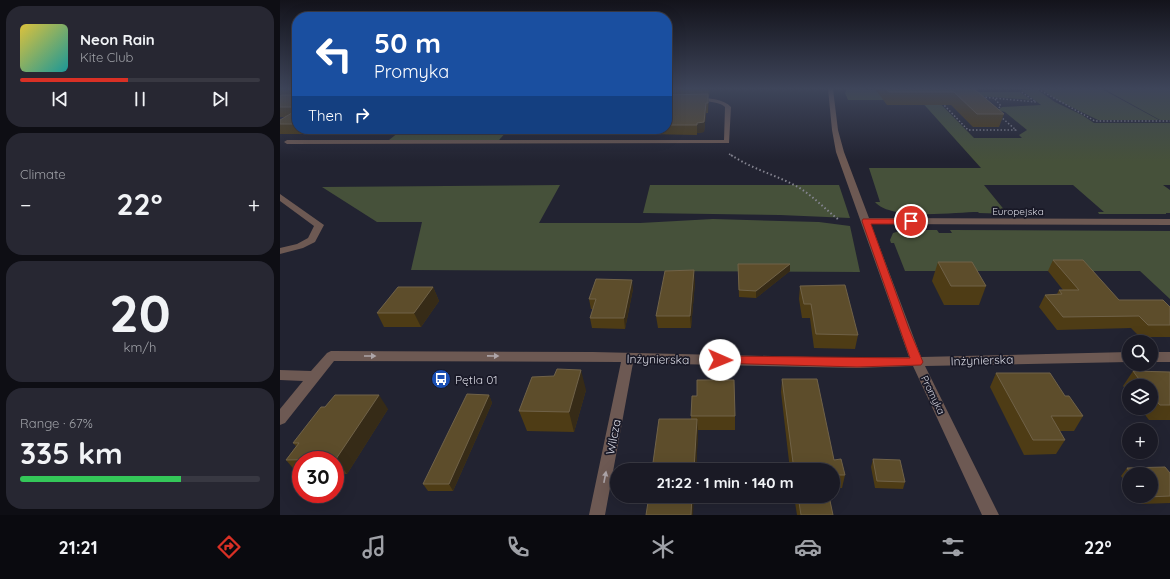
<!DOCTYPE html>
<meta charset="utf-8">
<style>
:root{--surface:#1a1a25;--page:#272732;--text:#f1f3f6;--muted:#9fa1a7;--line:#383842;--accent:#d93025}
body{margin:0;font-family:Quicksand,sans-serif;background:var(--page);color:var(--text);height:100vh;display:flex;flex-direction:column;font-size:15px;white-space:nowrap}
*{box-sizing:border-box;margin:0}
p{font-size:13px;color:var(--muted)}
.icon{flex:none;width:22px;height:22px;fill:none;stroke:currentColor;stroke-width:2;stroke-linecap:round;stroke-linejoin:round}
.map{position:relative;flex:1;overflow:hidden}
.details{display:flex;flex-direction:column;gap:6px;padding:6px;background:#0e0e14;width:280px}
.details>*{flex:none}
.guide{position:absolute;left:12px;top:12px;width:380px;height:122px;border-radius:16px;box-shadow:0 4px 16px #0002,0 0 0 1px var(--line);background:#1a4fa0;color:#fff;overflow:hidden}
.controls{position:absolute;left:842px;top:335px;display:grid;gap:8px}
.controls a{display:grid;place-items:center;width:36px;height:36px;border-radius:50%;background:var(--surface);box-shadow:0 4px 16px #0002,0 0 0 1px var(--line);font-size:20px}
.speed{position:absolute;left:12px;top:451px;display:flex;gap:8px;font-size:20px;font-weight:700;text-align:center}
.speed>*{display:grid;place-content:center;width:52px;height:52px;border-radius:50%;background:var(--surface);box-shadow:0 4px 16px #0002,0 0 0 1px var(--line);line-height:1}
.speed .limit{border:6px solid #d22;background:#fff;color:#111}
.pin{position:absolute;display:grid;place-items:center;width:34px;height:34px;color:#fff;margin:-17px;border:2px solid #fff;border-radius:50%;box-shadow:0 1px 4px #0007}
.me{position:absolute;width:44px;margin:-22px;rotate:91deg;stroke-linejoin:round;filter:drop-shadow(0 0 3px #0008)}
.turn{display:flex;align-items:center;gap:14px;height:84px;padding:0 16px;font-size:18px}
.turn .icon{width:52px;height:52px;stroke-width:2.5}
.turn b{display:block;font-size:28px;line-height:34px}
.then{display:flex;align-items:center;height:38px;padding:0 16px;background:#0003;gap:8px;font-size:15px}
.big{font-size:30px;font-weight:800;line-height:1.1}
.details .card{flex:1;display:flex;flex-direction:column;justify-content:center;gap:6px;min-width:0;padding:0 14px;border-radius:16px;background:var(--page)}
.details .dial{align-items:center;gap:0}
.dial b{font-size:52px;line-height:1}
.song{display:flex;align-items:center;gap:12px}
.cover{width:48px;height:48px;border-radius:6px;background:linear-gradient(135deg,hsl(50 70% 55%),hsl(180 70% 35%))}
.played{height:4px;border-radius:2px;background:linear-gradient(90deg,var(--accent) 45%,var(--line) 45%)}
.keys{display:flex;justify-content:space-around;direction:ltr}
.heat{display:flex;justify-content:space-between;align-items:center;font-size:22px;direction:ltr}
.charge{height:6px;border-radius:3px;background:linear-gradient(90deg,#34c759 67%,var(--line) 0)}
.trip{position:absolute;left:330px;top:463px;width:230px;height:40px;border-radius:20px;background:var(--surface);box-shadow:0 4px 16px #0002,0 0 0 1px var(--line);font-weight:800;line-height:40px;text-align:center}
.dock{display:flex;height:64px;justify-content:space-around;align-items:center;background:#0a0a0f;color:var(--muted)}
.dock .icon{width:28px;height:28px}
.dock .active{color:var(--accent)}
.dock b{font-size:18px;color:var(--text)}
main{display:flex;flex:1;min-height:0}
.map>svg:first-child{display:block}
.green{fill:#46513a}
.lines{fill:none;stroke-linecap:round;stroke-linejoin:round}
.path-far1{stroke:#858591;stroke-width:1.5;stroke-dasharray:1.5 2;stroke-linecap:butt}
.path{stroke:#858591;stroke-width:2;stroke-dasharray:1.5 2.5;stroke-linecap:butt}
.minor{fill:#6d5953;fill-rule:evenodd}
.wall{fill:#4e3c15}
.shaded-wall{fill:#362b17}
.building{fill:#5d4d2b;stroke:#706248}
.oneway{fill:#ada5a9}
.route{fill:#d93025;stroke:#8d1f18}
.labels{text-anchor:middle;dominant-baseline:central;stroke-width:3.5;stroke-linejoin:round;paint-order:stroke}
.street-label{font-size:10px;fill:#d8d8e2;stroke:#191927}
.near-street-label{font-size:12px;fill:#d8d8e2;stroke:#191927}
.near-poi-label{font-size:12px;fill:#d8d8e2;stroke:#191927;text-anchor:start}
</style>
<main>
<section class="details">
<div class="card">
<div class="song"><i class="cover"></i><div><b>Neon Rain</b><p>Kite Club</p></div></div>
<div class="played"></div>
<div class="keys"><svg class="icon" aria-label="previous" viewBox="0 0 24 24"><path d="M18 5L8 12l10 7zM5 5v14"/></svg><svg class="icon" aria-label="pause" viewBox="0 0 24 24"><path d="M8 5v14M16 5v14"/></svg><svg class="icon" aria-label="next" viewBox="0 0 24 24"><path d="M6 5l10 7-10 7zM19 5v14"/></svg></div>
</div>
<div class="card"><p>Climate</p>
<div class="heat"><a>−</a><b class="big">22°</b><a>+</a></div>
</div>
<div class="card dial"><b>20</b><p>km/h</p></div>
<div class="card"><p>Range · 67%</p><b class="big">335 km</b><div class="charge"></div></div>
</section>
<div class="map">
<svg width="890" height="515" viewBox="0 0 890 515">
<rect width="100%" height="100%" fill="#222331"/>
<g class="green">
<path d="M567,89L649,92L694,138H742L739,135L747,130L725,112L718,110L722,107L761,105L741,90H752L751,89H756L775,102L802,115L814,123H890V185H883L890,190V213H886V214H819L818,212H824L793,185H704L726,212L731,214L699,213L698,212C676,212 611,221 595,202H600L589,168H701L640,100H568L565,93Z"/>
<polygon points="761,89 822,89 879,120 818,120 779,101"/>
<polygon points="824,89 890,89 890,120 880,120"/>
<polygon points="690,92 740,92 751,100 699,96"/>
<polygon points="123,129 229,129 219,140 109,140"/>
<polygon points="280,185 259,223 360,223 433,219 539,222 570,226 580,272 131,270 142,222 97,222 42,187"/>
<polygon points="370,185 559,185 570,218 500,215 363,213"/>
<polygon points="623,230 657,230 659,233 672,233 670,230 890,231 890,299 860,271 625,271 614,243 611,243 610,240 613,233"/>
</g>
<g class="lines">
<g class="path-far1">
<polyline points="758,89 815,121 890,121"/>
<polyline points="702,97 756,102 740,91"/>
<polyline points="715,99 721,106 716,110"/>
<polyline points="662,103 688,130 736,130 721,117"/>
<polyline points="449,154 453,156"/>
</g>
<path class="path" d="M451,155C472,169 496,175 518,187C533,196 545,209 559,220"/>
<g class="minor">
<polygon points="548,89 553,89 558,130 564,152 589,218 890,219 890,225 591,224 641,357 849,352 849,362 645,366 719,515 702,515 633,366 577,368 353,363 325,515 309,515 341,362 54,361 5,423 0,425 0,409 23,381 0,380 0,370 31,371 47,353 51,351 313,352 577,358 629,357 556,152 552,130"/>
<path d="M387,98C404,98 440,94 451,107L449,143L7,144L4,142L7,140H444L445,107C436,98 400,102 387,102Z"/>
<polygon points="0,194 44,225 35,242 23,248 0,254 0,248 17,244 28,238 34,226 0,201"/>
<rect x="871" y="352" width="19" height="10"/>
</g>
</g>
<g class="wall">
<polygon points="0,89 17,89 17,129 114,129 107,134 0,134 0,120 5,117 0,117"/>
<polygon points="387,89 430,89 429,97 428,97 428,113 426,113 424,132 417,133 417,135 366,134 365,129 387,129"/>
<polygon points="595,89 694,89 724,114 719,127 693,127 671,105 607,105"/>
<polygon points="773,260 839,300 890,307 890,337 860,337 851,328 777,330 759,307 765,295 777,294 779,290 783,290 768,271"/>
<polygon points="658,262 706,286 699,305 664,305 652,281"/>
<polygon points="458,271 510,271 476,298 459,297"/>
<polygon points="415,282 411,328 378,328 376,316"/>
<polygon points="520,286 578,335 575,349 534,348 530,318 522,318 519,299"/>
<polygon points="153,287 159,301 141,327 104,327 97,313"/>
<polygon points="353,289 345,329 312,328 310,318 313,309 311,309 309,299"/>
<polygon points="853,371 890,372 890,420 869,420 860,408 871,408 871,386 849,386 849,394 843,386"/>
<polygon points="716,373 785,396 803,416 794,431 779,431 785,440 776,454 744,455 710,387"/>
<polygon points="502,379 554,460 565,475 562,488 553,488 553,470 510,470 501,392"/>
<polygon points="306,390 294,432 247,431 239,411"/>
<polygon points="209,395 212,403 173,491 148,491 143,484"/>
<polygon points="108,409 67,474 55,474 55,460 21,460 21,474 18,474 6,460 16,446 13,443"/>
<polygon points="411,416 455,416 455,430 418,430 416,470 372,470 411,419"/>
<polygon points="593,459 625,482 623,489 595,488 591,467"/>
<polygon points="847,468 890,473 890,503 861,504 855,496 871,496 871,474 849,474 849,487 841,476"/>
<polygon points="514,496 549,496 553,515 517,515"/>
</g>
<g class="shaded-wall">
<polygon points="429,89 430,89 429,97"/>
<polygon points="428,94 429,103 428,113"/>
<polygon points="426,103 426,113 424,132 417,133 417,135 417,123"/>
<polygon points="105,129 114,129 107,134"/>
<polygon points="510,264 510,271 476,298 476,291"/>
<polygon points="414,270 415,282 411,328 410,316"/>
<polygon points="352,280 353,289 345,329 344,318"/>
<polygon points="153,287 159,301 141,327 134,313"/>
<polygon points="301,370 306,390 294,432 289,412"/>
<polygon points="99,395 108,409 67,474 56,459"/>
<polygon points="209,395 212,403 173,491 169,484"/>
<polygon points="417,419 418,435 416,470 414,470"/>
<polygon points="412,496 414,496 413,515 411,515"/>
</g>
<g class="building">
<polygon points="7,89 17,89 17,107 0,107 0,96 2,95 13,95 14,89"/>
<polygon points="606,89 694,89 724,114 697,114 674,92 609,92"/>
<polygon points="428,94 428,103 426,103 424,122 417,123 417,125 387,125 387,95"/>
<polygon points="17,110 17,124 0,124 0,120"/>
<polygon points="773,260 803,260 839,300 883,300 890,307 890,325 868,325 859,316 783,317 765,295 782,294 779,290 799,290"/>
<polygon points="658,262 692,262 706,286 671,286"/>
<polygon points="458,264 510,264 476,291 459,290"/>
<polygon points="414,270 410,316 376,316 385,271"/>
<polygon points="316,279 352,280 344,318 310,318 316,299 309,299"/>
<polygon points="565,285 578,335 536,334 531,304 524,304 520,286"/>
<polygon points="118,287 153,287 134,313 97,313"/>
<polygon points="277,369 301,370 289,412 239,411 252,377 274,376"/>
<polygon points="853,371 890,372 890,405 880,405 871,395 871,386 864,386"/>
<polygon points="716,373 770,373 785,396 789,396 803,416 771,416 785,440 753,440"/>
<polygon points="502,379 537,379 554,460 561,459 565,475 553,475 553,470 514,470"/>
<polygon points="417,380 454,380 455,416 411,416 412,396 417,396"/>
<polygon points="187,394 209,395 169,484 143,484"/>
<polygon points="55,395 99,395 56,459 6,460 19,443 13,443 41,407 45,407"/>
<polygon points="379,419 417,419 414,470 372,470"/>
<polygon points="593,459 620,460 625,482 597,481"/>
<polygon points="885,467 890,473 890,496 868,497 867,496 871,496 871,474 851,474 847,468"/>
<polygon points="369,496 412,496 411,515 366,515"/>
<polygon points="518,496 549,496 553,515 521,515"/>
</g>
<defs><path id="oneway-solid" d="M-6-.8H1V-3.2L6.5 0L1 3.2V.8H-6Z"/></defs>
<g class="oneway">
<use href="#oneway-solid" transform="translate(90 356)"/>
<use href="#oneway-solid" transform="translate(213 356) rotate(1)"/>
<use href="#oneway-solid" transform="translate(325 477) rotate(-79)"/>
</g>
<linearGradient id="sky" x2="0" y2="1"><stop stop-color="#13131b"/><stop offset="0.55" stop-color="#3e455a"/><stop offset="1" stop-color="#3e455a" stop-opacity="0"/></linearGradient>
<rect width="890" height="161" fill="url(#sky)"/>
<polygon class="route" points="583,219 631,219 635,221 631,224 591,224 629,329 643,362 641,365 577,367 435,363 434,360 435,357 440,356 630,358 582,221"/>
<defs>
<g id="bus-disc" transform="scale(1)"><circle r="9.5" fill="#1a4fb4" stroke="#191927"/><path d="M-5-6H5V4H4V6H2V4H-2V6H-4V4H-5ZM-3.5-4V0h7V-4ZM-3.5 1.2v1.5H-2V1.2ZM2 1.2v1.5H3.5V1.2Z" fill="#fff"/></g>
</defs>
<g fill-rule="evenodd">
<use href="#bus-disc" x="161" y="379"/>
</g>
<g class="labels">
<g class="street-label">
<text x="738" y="211">Europejska</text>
<text transform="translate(653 395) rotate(64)">Promyka</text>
</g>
<g class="near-street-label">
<text transform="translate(378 359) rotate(1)">Inżynierska</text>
<text transform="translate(702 360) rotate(-2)">Inżynierska</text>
<text transform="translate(333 437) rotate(-79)">Wilcza</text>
</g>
<g class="near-poi-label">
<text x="175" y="379">Pętla 01</text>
</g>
</g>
</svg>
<div class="controls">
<a><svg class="icon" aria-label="search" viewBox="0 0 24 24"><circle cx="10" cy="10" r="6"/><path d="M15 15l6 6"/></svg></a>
<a><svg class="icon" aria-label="layers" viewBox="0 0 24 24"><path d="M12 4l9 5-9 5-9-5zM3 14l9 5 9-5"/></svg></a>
<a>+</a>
<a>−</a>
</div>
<div class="speed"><div class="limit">30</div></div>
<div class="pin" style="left:631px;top:221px;background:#d93025"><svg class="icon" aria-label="arrive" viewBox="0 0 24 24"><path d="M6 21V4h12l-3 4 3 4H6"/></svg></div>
<svg class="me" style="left:440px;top:360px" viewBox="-20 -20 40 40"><circle r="19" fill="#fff"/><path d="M0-13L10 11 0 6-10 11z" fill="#d93025"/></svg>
<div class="trip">21:22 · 1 min · 140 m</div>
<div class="guide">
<div class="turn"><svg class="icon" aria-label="left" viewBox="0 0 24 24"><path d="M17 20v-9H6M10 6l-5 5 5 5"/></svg><div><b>50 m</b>Promyka</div></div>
<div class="then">Then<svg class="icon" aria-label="right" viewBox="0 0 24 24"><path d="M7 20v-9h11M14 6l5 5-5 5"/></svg></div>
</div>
</div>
</main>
<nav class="dock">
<b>21:21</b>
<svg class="icon active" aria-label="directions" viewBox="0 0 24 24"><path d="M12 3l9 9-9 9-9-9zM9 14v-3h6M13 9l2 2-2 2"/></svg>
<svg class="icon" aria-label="music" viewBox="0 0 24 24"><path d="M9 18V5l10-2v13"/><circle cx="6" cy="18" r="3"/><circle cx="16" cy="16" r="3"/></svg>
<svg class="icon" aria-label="phone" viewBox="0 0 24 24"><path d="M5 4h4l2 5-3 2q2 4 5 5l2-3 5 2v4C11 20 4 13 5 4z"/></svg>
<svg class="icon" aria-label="climate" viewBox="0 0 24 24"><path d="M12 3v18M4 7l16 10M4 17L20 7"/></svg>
<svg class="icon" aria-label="car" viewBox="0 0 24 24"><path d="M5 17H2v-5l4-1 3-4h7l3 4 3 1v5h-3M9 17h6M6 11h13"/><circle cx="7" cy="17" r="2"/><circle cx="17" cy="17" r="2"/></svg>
<svg class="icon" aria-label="filters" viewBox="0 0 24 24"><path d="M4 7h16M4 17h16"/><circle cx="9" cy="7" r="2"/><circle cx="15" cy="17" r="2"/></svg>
<b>22°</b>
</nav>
